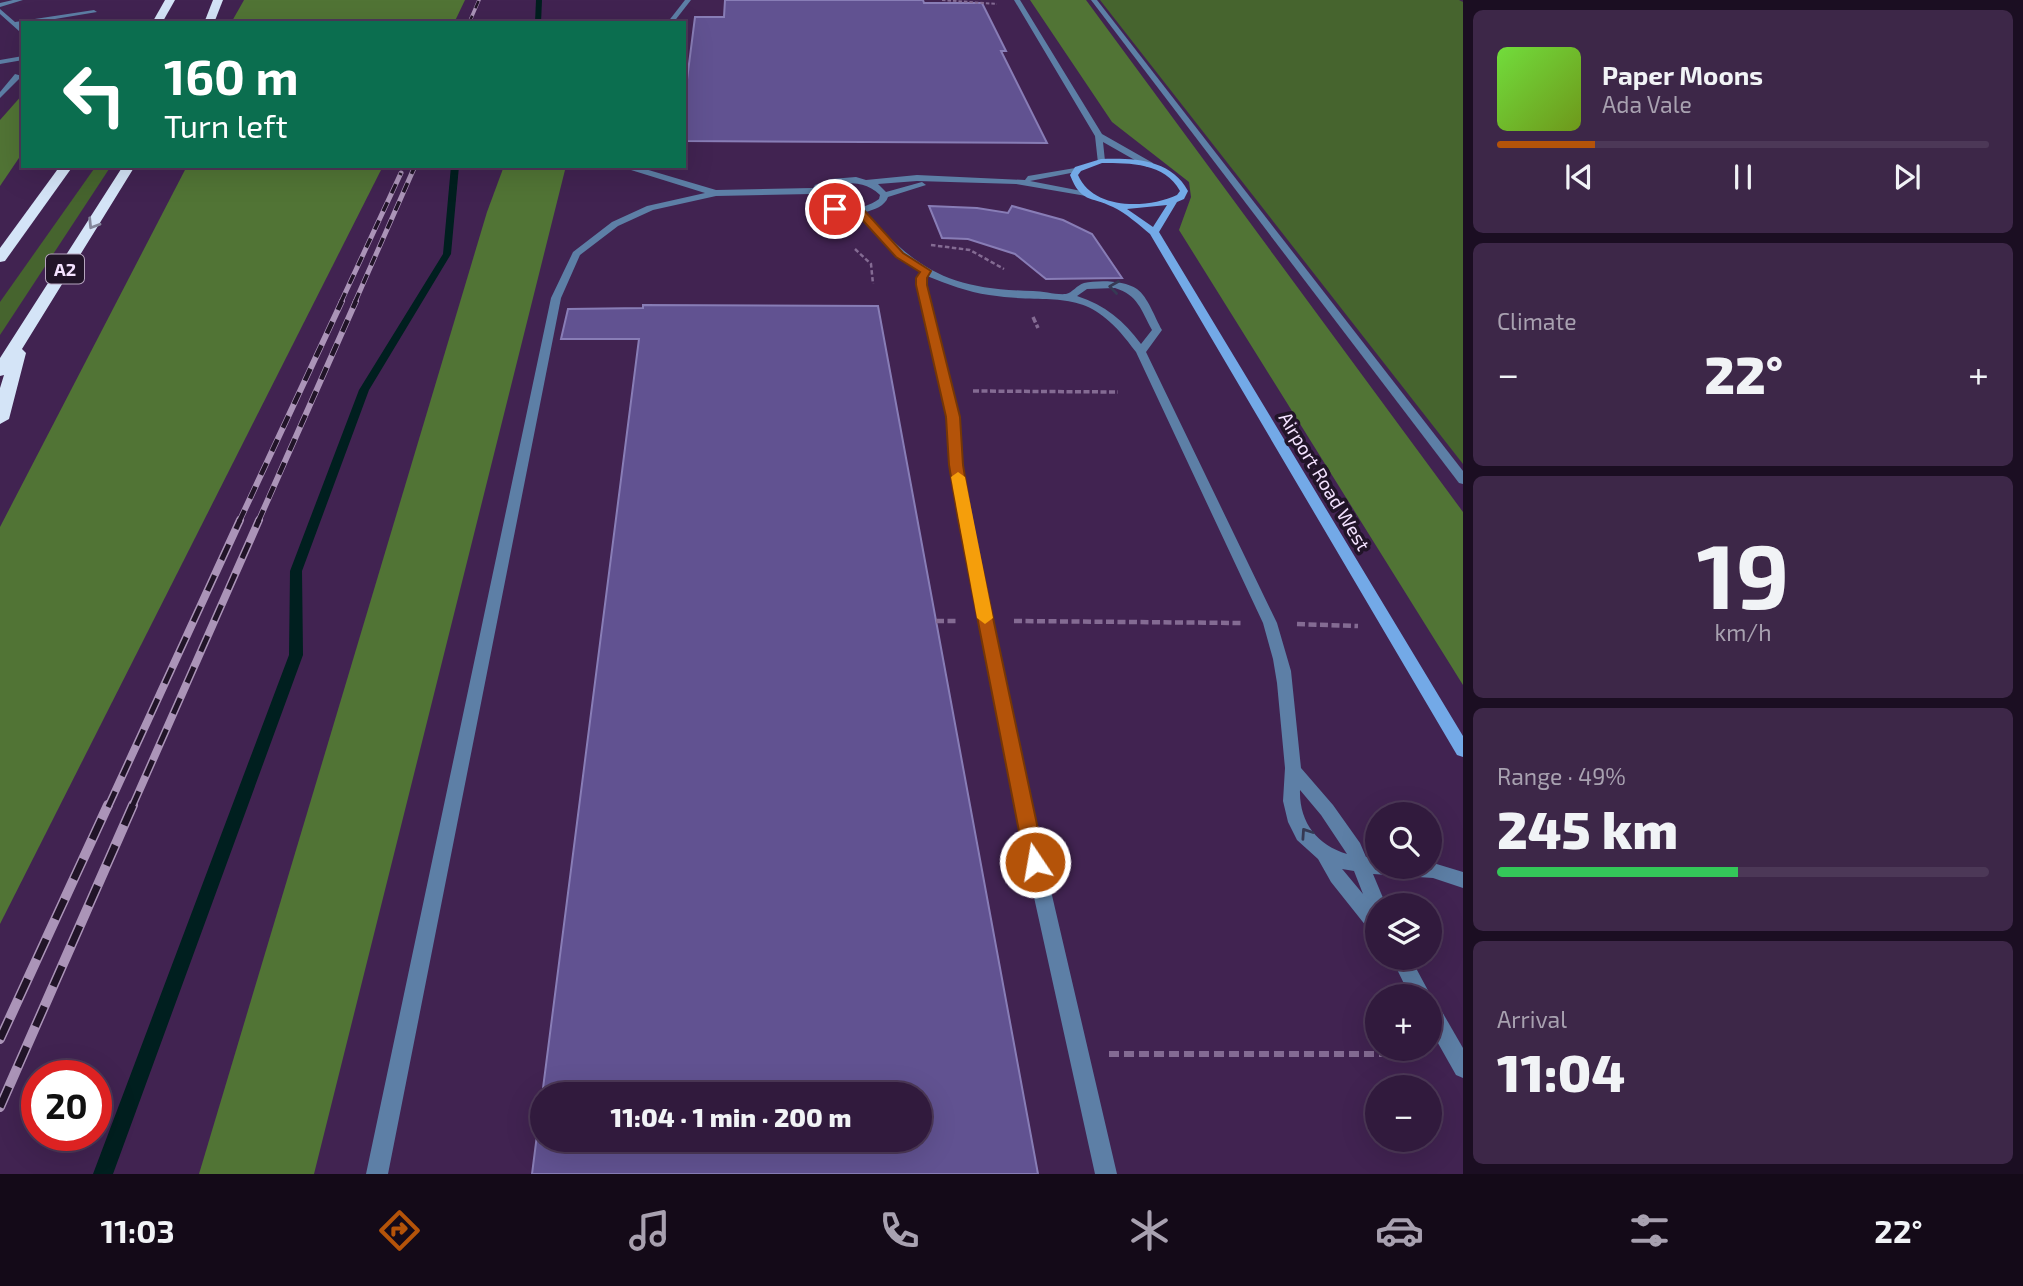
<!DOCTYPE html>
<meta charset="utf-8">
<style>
:root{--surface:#311a3d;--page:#3d2748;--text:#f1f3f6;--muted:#a8a1b0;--line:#4c3857;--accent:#b45309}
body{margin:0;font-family:"Exo 2",sans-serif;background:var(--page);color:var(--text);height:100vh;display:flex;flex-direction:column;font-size:26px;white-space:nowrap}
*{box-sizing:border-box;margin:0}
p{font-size:23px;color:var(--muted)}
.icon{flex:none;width:38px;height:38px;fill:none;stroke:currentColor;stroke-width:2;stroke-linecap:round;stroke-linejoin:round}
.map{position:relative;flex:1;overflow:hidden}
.drawer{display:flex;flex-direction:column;gap:10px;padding:10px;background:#1b0e22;width:560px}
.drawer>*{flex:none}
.top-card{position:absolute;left:21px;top:21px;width:665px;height:147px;border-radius:0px;box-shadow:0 7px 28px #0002,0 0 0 2px var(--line);background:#0b6e4f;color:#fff;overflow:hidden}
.controls{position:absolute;left:1365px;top:802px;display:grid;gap:14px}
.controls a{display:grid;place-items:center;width:77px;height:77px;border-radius:50%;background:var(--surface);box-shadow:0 7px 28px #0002,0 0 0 2px var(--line);font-size:35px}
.speed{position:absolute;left:21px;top:1060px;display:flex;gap:14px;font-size:35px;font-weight:700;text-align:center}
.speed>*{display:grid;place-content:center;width:91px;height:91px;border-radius:50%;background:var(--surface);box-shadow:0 7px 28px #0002,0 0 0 2px var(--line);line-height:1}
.speed .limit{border:10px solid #d22;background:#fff;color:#111}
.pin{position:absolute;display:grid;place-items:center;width:60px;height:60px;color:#fff;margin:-30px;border:4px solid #fff;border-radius:50%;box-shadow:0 2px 7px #0007}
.me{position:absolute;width:77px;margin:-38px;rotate:348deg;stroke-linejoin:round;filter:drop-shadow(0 0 5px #0008)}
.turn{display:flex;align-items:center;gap:24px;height:147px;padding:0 28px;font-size:32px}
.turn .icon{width:91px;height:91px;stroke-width:2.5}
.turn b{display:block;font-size:49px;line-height:60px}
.big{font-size:52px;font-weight:800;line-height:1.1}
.drawer .widget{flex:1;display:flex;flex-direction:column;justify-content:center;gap:10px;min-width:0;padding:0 24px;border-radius:10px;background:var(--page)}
.drawer .dial{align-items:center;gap:0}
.dial b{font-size:91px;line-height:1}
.song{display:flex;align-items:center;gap:21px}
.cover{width:84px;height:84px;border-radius:10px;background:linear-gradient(135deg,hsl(100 70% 55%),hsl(80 70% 35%))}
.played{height:7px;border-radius:4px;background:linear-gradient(90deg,var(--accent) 20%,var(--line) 20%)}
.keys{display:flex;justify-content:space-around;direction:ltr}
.heat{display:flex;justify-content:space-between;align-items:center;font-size:38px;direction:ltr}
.charge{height:10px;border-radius:5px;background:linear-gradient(90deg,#34c759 49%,var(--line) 0)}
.trip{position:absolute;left:530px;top:1082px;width:402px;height:70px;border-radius:35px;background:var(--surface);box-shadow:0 7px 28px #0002,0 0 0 2px var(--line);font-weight:800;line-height:70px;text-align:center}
.dock{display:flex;height:112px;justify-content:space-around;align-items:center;background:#140a18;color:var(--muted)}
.dock .icon{width:49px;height:49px}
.dock .active{color:var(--accent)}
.dock b{font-size:32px;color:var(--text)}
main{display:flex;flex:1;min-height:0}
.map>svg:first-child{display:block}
.green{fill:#46642e}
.forest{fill:#517435}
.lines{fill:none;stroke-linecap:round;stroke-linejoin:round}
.stream{fill:#001f1f;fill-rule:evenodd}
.building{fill:#615291;stroke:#887db6;stroke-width:2;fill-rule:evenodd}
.path-far4{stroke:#846b93;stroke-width:2;stroke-dasharray:3.5 2;stroke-linecap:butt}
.path-far3{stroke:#846b93;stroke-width:2.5;stroke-dasharray:4.5 2.5;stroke-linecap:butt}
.path-far2{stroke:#846b93;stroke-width:3.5;stroke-dasharray:6 2.5;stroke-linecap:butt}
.path-far1{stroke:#846b93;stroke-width:4.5;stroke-dasharray:8 3.5;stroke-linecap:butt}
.path{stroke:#846b93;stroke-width:6;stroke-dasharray:10 5;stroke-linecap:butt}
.lane{fill:#5d7fa6;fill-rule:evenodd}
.street{fill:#5d7fa6;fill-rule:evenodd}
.secondary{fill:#73a9e7;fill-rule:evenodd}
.highway{fill:#d4e4f7;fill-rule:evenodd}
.rail-far4-casing{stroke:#ab94b8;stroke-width:3.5}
.rail-far3-casing{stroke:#ab94b8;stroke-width:5}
.rail-far2-casing{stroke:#ab94b8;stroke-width:6}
.rail-far1-casing{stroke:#ab94b8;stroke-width:8}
.rail-casing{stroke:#ab94b8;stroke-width:10}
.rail-far4{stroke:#211428;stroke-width:2.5;stroke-dasharray:8;stroke-linecap:butt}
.rail-far3{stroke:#211428;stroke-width:3.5;stroke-dasharray:10;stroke-linecap:butt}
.rail-far2{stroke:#211428;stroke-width:4.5;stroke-dasharray:13;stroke-linecap:butt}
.rail-far1{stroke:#211428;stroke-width:5;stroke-dasharray:17;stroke-linecap:butt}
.rail{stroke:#211428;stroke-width:7;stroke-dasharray:22;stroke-linecap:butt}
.oneway{stroke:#83869a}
.oneway2{stroke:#363954}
.route{fill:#b45309;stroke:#753606;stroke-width:2}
.slow{fill:#f59e0b}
.labels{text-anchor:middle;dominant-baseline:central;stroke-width:7;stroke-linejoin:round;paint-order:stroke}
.shield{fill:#211428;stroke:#b5a4be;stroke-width:2}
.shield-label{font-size:18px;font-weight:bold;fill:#f4e2ff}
.street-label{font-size:19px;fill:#f4e2ff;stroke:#211428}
</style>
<main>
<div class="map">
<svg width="1463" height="1174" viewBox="0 0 1463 1174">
<rect width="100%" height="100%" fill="#412351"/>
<g class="green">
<polygon points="1100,0 1459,0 1463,2 1463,464"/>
<polygon points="96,166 111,166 0,335 0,302"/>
</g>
<g class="forest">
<polygon points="244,0 465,0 454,23 231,23"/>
<polygon points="1030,0 1086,0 1463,512 1463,685 1179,230 1191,197 1189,182 1112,122"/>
<polygon points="23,94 23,152 0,186 0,120"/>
<polygon points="187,166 383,166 0,924 0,527"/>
<polygon points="504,166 566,166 314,1174 199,1174 487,212"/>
</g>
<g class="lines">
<g class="stream">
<polygon points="536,0 542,0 541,23 535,23"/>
<polygon points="451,166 459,166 451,254 369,390 302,571 303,655 113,1174 93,1174 289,655 290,571 359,390 443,254"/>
</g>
</g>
<g class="building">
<polygon points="725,0 923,0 924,3 982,3 1006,51 1001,51 1047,143 684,141 684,103 695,17 724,17"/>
<polygon points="929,206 977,208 1008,213 1012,206 1063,220 1092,234 1122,278 1046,279 1015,254 968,239 942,238"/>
<path d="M643,305L878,306L1038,1174H532L639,339H561L568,309L643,308ZM542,1094H920V1139H542Z"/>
</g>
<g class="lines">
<polyline class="path-far4" points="942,0 997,4"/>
<g class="path-far3">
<polyline points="931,245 970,250 1004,269"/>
<polyline points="855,249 871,264 873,284"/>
</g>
<g class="path-far2">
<polyline points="1033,317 1038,328"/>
<polyline points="973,391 1118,392"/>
</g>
<g class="path-far1">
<polyline points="936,621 959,621"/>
<polyline points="1014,621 1243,623"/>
<polyline points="1297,624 1358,626"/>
</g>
<polyline class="path" points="1109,1054 1422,1054"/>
<g class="lane">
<polygon points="13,0 23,0 0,7 0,3"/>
<polygon points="685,0 691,0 673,23 667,23"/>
<polygon points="1091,0 1097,0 1463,471 1463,484 1459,483"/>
<polygon points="0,9 15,22 94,10 97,12 19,25 22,29 19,31 0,14"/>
<polygon points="23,56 23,60 0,64 0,60"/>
<polygon points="15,74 22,76 0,98 0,92"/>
<path d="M606,166H635L716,190L813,188L815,185L831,179L856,177L866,180L917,175L1025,180L1028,176L1081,167V171L1030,181L1092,193V197L1016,184L917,181L878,184L886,192L922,182L926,185L888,197C885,206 874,210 865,212C920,273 951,289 1033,291C1043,291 1056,295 1066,294C1072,293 1077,285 1084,283C1098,280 1124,280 1137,289C1148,297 1155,318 1162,330L1146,352L1277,623L1291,671L1301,768L1333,805L1360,843L1366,857L1377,858V866H1430V862L1463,872V888L1433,878L1373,874L1386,905H1377V934L1370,931L1331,882L1318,859L1297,840L1288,822L1283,801L1285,768L1277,683L1273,659L1263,623L1136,352C1086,282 1060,306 989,295C968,292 947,284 927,276V285L959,417L962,465L972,519L1044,861L1117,1174H1095L1026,861L958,519L950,465L947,417L917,285L916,277L920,272L895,255L857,214C838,215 822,211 810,196L811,194L716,196L653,210L618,226L580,255L561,298L388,1174H366L551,298L573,252L612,222L647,206L705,193L631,170ZM835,183C853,183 867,182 880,195L879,199C861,212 834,213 818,196L822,189ZM1115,288C1138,295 1141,310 1152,330L1141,344C1124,321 1105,305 1077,296L1087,289ZM1300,790L1321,815L1347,854C1317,845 1299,822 1300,790ZM1342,869L1354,871L1363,894L1343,870Z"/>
<polygon points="1391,957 1410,957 1431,996 1430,998 1430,996 1410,996"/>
<polygon points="1430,1000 1437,1003 1463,1048 1463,1078 1456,1075 1430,1029"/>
</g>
<polygon class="street" points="1014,0 1020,0 1102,134 1153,163 1153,167 1147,167 1103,142 1105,161 1098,163 1095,136"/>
<path class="secondary" d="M1101,159C1134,158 1171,159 1188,191L1184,199L1177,202L1159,232L1463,736V757L1457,755L1150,234C1139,225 1126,213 1113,207C1090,196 1081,203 1070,175L1075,167ZM1102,163C1130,163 1165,163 1180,191L1177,195C1147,209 1093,210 1078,175L1081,171ZM1167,205L1153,227L1127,209Z"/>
<g class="highway">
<polygon points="165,0 175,0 162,23 152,23"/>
<polygon points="213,0 223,0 214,23 204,23"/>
<polygon points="60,166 73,166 5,261 0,262 0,248"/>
<polygon points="123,166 135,166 22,349 26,353 9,419 0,424 0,388 4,375 0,376 0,358"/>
</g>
<g class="rail-far4-casing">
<polyline id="rail-far4" points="469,23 479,0"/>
</g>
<g class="rail-far3-casing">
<g id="rail-far3">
<polyline points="341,302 401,173"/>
<polyline points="355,302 415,166"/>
</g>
</g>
<g class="rail-far2-casing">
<g id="rail-far2">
<polyline points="239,522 342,301"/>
<polyline points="258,522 356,301"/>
</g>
</g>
<g class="rail-far1-casing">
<g id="rail-far1">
<polyline points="108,807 240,520"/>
<polyline points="132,807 259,520"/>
</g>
</g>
<g class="rail-casing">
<g id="rail">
<polyline points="0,1039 108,805"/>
<polyline points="0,1107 133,805"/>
</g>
</g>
<use href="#rail-far4" class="rail-far4"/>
<use href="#rail-far3" class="rail-far3"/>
<use href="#rail-far2" class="rail-far2"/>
<use href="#rail-far1" class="rail-far1"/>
<use href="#rail" class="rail"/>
</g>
<defs><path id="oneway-chevron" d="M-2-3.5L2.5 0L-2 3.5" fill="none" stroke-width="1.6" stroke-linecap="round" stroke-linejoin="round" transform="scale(1.75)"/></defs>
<use class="oneway" href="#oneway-chevron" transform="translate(93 224) rotate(122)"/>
<g class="oneway2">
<use href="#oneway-chevron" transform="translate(1114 287) rotate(-172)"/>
<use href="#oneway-chevron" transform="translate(1306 833) rotate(-124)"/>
</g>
<polygon class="route" points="835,206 863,209 903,253 931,271 927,278 927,285 960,417 963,465 972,519 1045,862 1042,868 1035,871 1028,868 1025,862 958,519 949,465 946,417 916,285 916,278 920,272 896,257 857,214 832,212 830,209"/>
<polygon class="slow" points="958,472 965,477 993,618 985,624 977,618 951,477"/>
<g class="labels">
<rect class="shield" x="46" y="254.5" width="38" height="29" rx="5"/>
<g class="shield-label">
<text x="65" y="269">A2</text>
</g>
<g class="street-label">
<text transform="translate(1325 481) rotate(59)">Airport Road West</text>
</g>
</g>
</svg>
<div class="controls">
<a><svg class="icon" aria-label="search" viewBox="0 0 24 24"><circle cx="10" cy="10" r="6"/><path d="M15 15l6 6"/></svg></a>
<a><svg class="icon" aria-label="layers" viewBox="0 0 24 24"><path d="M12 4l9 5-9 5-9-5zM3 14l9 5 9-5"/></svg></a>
<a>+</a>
<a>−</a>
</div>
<div class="speed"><div class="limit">20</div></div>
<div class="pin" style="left:835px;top:209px;background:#d93025"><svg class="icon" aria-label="arrive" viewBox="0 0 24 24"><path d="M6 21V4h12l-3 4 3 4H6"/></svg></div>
<svg class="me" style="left:1035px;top:862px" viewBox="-20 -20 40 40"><circle r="17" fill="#b45309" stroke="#fff" stroke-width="3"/><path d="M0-11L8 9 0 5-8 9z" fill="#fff"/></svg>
<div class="trip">11:04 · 1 min · 200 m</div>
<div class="top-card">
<div class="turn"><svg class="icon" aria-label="left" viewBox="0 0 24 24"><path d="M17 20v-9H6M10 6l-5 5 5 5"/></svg><div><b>160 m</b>Turn left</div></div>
</div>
</div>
<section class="drawer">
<div class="widget">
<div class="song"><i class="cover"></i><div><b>Paper Moons</b><p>Ada Vale</p></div></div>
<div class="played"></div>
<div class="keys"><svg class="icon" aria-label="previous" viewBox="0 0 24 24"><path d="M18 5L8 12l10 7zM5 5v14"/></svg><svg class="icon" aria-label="pause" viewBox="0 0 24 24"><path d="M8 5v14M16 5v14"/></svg><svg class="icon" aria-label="next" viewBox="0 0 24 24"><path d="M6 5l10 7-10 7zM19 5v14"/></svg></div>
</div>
<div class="widget"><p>Climate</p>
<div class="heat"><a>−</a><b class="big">22°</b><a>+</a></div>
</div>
<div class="widget dial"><b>19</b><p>km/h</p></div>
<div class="widget"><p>Range · 49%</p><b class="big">245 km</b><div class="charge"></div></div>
<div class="widget"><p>Arrival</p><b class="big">11:04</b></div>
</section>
</main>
<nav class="dock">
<b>11:03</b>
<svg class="icon active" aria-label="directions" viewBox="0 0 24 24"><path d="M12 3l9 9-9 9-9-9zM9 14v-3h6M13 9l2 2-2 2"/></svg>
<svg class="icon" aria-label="music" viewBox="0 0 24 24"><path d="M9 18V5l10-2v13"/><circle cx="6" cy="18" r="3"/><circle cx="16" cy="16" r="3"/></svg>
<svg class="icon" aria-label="phone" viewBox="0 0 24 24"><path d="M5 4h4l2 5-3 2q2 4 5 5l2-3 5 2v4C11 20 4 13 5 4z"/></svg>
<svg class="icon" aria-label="climate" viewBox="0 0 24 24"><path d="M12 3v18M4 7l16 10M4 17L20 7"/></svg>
<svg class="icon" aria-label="car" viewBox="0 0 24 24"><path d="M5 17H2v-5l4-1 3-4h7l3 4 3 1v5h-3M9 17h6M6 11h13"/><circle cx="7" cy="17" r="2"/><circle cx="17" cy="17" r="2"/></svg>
<svg class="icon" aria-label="filters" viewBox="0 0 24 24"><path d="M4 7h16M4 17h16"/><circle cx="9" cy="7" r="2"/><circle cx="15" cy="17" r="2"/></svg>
<b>22°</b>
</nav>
